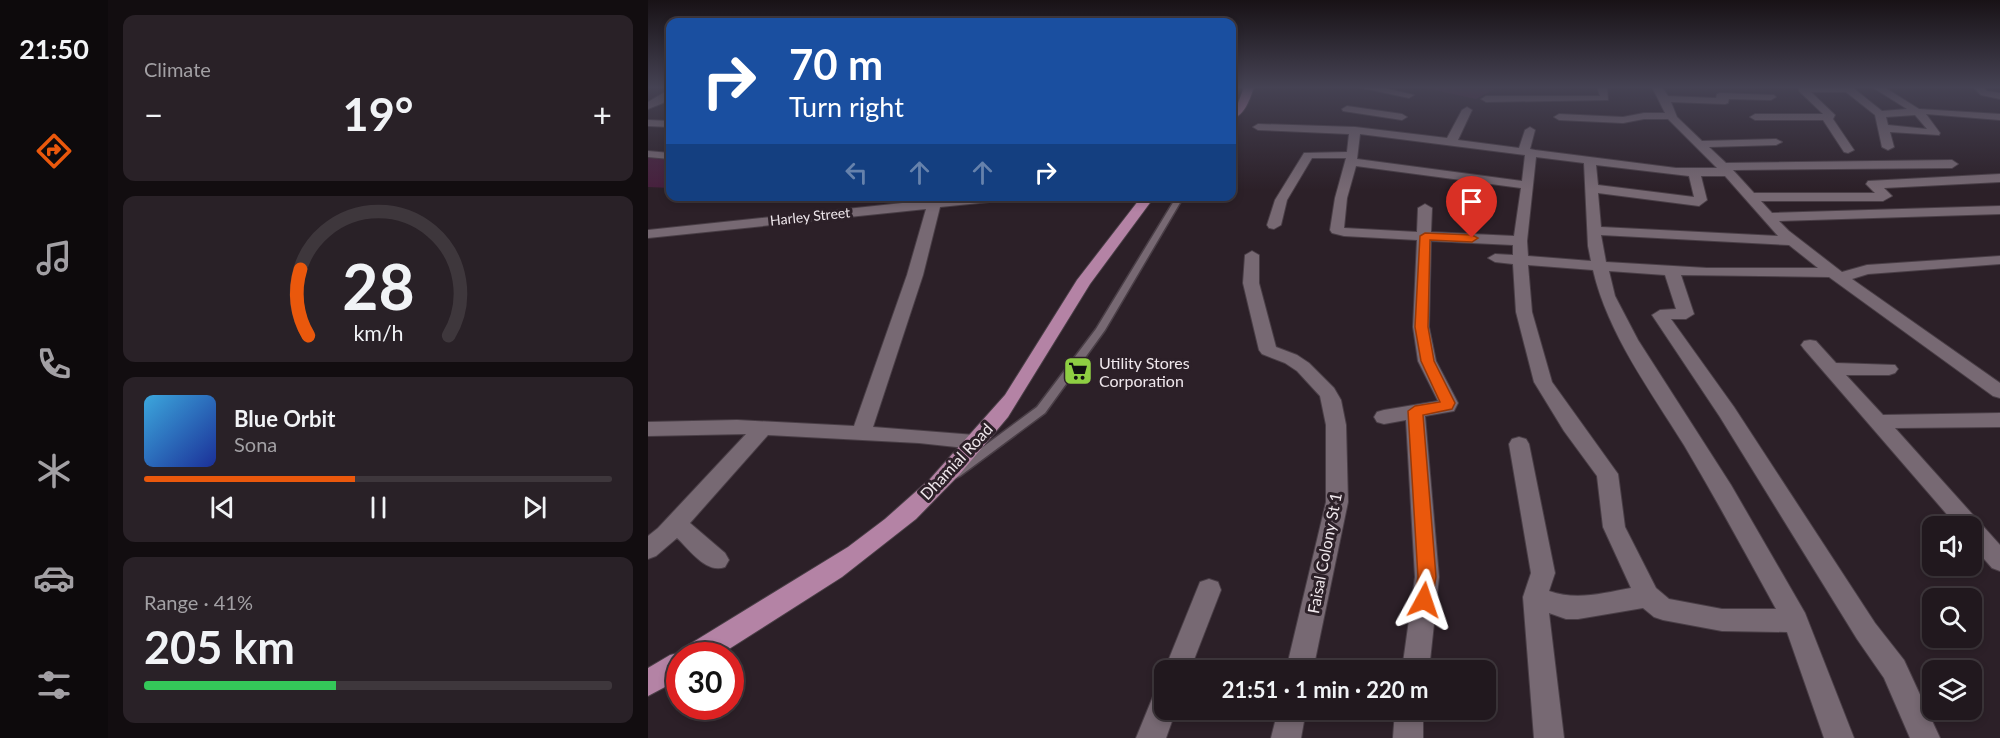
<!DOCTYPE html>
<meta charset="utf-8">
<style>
:root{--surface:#21181e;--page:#292127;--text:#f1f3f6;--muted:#a2a0a4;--line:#3e373c;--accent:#ea580c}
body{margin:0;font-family:Lato,sans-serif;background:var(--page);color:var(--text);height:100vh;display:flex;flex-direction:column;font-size:22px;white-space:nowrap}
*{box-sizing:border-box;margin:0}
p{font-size:20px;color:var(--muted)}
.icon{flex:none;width:33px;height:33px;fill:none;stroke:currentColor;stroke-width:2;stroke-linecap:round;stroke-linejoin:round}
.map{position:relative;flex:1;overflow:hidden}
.side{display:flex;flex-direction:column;gap:15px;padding:15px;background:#120d10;width:540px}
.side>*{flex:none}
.guide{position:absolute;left:18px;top:18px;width:570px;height:183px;border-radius:12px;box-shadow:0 3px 9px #0003,0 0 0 2px var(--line);background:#1a4fa0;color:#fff;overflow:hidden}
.controls{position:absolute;left:1274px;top:516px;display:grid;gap:12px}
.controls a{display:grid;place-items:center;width:60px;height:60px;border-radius:12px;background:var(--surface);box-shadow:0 3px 9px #0003,0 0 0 2px var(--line);font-size:30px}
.speed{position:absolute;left:18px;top:642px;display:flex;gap:12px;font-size:30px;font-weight:700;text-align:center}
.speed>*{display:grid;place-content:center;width:78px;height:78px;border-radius:50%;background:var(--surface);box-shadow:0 3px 9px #0003,0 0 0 2px var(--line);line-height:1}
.speed .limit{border:9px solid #d22;background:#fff;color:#111}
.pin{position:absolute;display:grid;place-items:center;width:51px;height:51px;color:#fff;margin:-62px -26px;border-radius:50% 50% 50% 0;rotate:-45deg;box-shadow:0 0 6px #0007}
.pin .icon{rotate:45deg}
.me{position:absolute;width:66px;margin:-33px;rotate:5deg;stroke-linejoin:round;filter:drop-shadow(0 0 4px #0008)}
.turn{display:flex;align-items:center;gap:21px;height:126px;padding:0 24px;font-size:27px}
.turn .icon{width:78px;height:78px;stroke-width:2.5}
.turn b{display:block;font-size:42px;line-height:51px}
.lanes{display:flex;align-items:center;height:57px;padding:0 24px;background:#0003;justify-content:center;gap:30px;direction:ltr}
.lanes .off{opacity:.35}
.big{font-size:45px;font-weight:700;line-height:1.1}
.side .widget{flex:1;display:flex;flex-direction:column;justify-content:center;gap:9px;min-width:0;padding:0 21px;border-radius:12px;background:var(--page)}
.side .dial{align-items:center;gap:0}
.dial svg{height:156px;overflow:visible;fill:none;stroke:var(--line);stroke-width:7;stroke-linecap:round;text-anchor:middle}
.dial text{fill:var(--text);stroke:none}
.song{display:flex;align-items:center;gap:18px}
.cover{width:72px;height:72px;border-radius:9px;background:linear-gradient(135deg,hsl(200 70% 55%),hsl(230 70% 35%))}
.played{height:6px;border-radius:3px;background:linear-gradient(90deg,var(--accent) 45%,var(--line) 45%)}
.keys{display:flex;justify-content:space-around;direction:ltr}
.heat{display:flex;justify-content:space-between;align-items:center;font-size:33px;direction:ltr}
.charge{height:9px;border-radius:4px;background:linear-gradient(90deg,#34c759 41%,var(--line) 0)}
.trip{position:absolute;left:506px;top:660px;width:342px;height:60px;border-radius:12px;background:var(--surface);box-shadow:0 3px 9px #0003,0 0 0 2px var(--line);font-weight:700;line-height:60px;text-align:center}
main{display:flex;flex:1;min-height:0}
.dock{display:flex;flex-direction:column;width:108px;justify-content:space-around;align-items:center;background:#0d0a0c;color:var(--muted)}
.dock .icon{width:42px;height:42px}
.dock .selected{color:var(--accent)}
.dock b{font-size:27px;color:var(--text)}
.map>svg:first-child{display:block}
.green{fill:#47203d}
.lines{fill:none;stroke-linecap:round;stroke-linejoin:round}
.lane-casing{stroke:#493e46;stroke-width:3}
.street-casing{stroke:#493e46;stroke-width:2}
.primary-casing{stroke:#493e46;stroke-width:2}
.lane{fill:#776973;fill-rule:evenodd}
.street{fill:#776973;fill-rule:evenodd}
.primary{fill:#b483a5;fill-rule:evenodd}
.route{fill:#ea580c;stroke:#983908;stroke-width:1.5}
.labels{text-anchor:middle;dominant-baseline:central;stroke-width:6;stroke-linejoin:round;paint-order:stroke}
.far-street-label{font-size:14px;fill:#efe7ec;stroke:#2c2028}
.poi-label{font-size:16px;fill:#efe7ec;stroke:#2c2028;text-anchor:start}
.street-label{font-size:16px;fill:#efe7ec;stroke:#2c2028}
</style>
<main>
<nav class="dock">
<b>21:50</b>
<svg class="icon selected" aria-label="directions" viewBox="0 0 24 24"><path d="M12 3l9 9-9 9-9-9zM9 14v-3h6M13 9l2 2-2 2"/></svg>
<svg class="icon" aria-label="music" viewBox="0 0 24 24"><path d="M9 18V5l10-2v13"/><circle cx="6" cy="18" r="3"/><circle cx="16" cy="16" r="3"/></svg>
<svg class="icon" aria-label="phone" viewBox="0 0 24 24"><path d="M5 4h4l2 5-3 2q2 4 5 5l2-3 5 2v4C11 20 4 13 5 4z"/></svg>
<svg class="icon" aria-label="climate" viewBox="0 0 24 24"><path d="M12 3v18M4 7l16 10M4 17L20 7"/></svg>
<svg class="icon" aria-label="car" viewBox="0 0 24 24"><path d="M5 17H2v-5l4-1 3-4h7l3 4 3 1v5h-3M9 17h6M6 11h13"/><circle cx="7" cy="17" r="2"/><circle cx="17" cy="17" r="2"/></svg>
<svg class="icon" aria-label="filters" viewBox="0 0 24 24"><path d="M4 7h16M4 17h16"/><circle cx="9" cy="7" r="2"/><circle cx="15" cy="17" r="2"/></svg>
</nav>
<section class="side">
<div class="widget"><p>Climate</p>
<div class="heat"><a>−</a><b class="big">19°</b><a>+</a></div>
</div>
<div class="widget dial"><svg viewBox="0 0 100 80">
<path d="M14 69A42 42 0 1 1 86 69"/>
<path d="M14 69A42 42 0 0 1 10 35" stroke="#ea580c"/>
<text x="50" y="56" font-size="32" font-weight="700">28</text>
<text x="50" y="72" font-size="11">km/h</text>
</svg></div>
<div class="widget">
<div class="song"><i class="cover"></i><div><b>Blue Orbit</b><p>Sona</p></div></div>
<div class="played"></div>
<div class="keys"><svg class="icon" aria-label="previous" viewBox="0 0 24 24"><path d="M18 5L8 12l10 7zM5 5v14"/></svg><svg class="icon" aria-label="pause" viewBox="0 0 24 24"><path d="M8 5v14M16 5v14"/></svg><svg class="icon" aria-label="next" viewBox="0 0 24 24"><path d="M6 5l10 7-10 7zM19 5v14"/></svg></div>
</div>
<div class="widget"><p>Range · 41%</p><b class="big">205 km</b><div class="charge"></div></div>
</section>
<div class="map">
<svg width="1352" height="738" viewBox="0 0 1352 738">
<rect width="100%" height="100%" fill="#2c2028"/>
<g class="green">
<polygon points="773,87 846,89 828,99"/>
<polygon points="0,155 22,157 22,188 0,187"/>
</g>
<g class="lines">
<g class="lane-casing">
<polygon id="lane" points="529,196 536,196 457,330 397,413 312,476 308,478 304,476 302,473 304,470 389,407 448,329"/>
</g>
<g class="street-casing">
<g id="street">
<polygon points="710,87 732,87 766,95 761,98"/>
<polygon points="949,87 959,87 960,100 838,102 833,99 838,96 952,96"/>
<path d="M1004,87H1014L1020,96L1068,98L1069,94L1072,93L1126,95L1128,97L1123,100L1081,99L1080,103L1077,104L1023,102L1029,117L1054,141L1128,139L1134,142L1128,145L1061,147L1078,163L1304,160L1310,164L1304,168L1085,170L1106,193H1227L1218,184L1220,181L1352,174V182L1236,188L1244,196L1235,201H1113L1124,213L1352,206V214L1131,221L1141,231L1194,272L1219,265L1352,256V264L1220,274L1204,279L1352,383V398L1345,396L1181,277L1033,275L1046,314L1038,319H1023L1086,407L1227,623L1256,660L1292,738H1262L1236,678L1209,639L1072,417L1004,315L1012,310L1028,309L1017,275L961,271L967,296L990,340L1083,485L1157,613L1206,738H1176L1139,632L1074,631L1015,620L1006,617L995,608L930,619H918L901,613L916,738H886L875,597L883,573L861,444L864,439L871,437L878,439L881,444L907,573L901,591C929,601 955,593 983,588L955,527L949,476L916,431L886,382L868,312L865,264L847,262L840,258L847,254L865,255V245L783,241L781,327L788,361L810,403L806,411L777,416L791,577L781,670H754L767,577L758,420L736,424L729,422L726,417L729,412L736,410L790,401L770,361L765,327L769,240L696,236L684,233L682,230L687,198L698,158H664L639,200L633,225L626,229L621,228L619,225L627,200L656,153L699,152L701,134L610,130L605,127L610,124L707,127L799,138L814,110L819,107L824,110L810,140L871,148L877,130L882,127L887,130L882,149L887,150L1028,168H1069L1020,119H996L975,123L911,120L906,117L911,114L975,117L996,113H1017ZM712,134L877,155L874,181L709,159ZM888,157L936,163L940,246L943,261L880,256L879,241ZM948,165L1041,176L1046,197L950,185ZM708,166L873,188L866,236L783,232L784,208L777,204L770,208L769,232L696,228L699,198ZM1053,176H1077L1130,236L953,227L950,193L1051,206L1059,200ZM953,235L1141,245L1170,268H1059L958,262ZM880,265L945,270C960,334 1002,390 1036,445C1068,499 1098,554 1128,609H1074L1021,599L1008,588L977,527L970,474L904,382L884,312Z"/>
<path d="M1151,87H1204L1234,111L1259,109L1224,87H1236L1271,109L1352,114V120L1278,114L1292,133L1291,135L1242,132L1246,147L1240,150L1234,147L1227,115L1198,92H1163L1187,115L1185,119L1206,150L1200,153L1196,152L1175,120H1107L1102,117L1107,114H1175L1151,91ZM1267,115L1279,129L1240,125L1238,117Z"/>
<polygon points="1325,87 1335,87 1339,91 1352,93 1352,99 1333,95"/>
<polygon points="22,89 22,97 15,103 0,109 0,102"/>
<polygon points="699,106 754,114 759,117 754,120 695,111 694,109"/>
<polygon points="0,120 22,121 22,127 0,126"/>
<polygon points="0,151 22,153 22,159 0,157"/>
<path d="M320,196H367L361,200L292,207L275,275L225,427L327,435L334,437L337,442L334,447L327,449L271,443L120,435L42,523L77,553L81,560L77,567C58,574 42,550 29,538L8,556L0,559V536L10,528L98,434L0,436V422L89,420L206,426L259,275L278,209L0,238V230Z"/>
<polygon points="604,251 611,255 611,283 628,347 649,355 661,363 686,388 693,400 698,425 700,502 665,670 638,670 678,502 678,425 672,396 649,371 637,363 614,354 611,350 595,283 597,255"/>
<polygon points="1162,340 1168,341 1188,363 1247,365 1250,369 1247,373 1241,375 1198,375 1235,415 1352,413 1352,427 1247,428 1352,545 1352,571 1344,568 1323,544 1323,526 1309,526 1156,349 1153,345 1156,341"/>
<polygon points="561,579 570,582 573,590 542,670 516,671 552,582"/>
<polygon points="516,690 516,710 528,710 518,738 488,738 506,694"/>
<polygon points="630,710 658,710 653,738 623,738"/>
<polygon points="747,710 775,710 775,738 745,738"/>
</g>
</g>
<g class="primary-casing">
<g id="primary">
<path d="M596,87H606C602,99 597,115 584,119V110L590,103Z"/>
<polygon points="494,196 507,196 442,284 360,417 311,475 268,519 194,577 70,656 32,656 32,679 0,696 0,668 22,655 34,652 37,647 200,547 237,519 282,479 357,395 429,280"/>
</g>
</g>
<use href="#lane" class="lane"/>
<use href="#street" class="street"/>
<use href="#primary" class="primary"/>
</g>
<linearGradient id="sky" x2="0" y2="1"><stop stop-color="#181216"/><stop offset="0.46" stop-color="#454253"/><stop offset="1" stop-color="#454253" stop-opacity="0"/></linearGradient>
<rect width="1352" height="190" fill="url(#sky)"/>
<polygon class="route" points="777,233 824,235 830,238 824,242 782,240 780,327 786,361 807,403 804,409 775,415 788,577 783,606 776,608 769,606 766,600 770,577 760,411 767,406 792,402 773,361 767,327 772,236"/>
<defs>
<g id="supermarket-square" transform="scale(1.5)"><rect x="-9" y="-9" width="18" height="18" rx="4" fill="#8ece43" stroke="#2c2028"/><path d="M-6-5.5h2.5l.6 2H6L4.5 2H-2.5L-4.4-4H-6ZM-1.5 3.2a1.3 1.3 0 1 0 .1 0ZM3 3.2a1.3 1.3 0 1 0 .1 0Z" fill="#111"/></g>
</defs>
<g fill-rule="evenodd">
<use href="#supermarket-square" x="430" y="371"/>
</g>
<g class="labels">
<g class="far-street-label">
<text transform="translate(162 216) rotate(-6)">Harley Street</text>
</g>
<g class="poi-label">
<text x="451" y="362">Utility Stores<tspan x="451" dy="18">Corporation</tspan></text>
</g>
<g class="street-label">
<text transform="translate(308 461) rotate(-47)">Dhamial Road</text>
<text transform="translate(676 553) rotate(-79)">Faisal Colony St 1</text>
</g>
</g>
</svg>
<div class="controls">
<a><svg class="icon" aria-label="sound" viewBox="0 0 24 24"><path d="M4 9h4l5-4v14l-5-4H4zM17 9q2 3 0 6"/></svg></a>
<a><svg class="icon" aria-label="search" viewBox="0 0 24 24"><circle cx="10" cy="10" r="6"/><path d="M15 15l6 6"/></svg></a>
<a><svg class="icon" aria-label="layers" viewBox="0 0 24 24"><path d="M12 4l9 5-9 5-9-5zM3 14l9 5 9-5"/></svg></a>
</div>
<div class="speed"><div class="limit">30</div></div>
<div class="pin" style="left:824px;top:238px;background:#d93025"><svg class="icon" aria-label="arrive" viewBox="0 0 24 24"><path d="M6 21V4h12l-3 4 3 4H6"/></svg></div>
<svg class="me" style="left:776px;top:600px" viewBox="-20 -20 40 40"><path d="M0-17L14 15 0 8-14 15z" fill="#ea580c" stroke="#fff" stroke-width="4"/></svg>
<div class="trip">21:51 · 1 min · 220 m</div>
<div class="guide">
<div class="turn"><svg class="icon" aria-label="right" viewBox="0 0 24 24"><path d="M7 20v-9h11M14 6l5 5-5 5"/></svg><div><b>70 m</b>Turn right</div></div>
<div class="lanes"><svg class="icon off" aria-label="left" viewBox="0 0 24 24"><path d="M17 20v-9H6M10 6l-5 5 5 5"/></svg><svg class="icon off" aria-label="ahead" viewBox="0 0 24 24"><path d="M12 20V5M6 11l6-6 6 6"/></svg><svg class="icon off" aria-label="ahead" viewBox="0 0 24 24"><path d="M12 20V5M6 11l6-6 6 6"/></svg><svg class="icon" aria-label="right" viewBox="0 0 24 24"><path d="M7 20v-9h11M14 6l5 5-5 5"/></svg></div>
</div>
</div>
</main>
